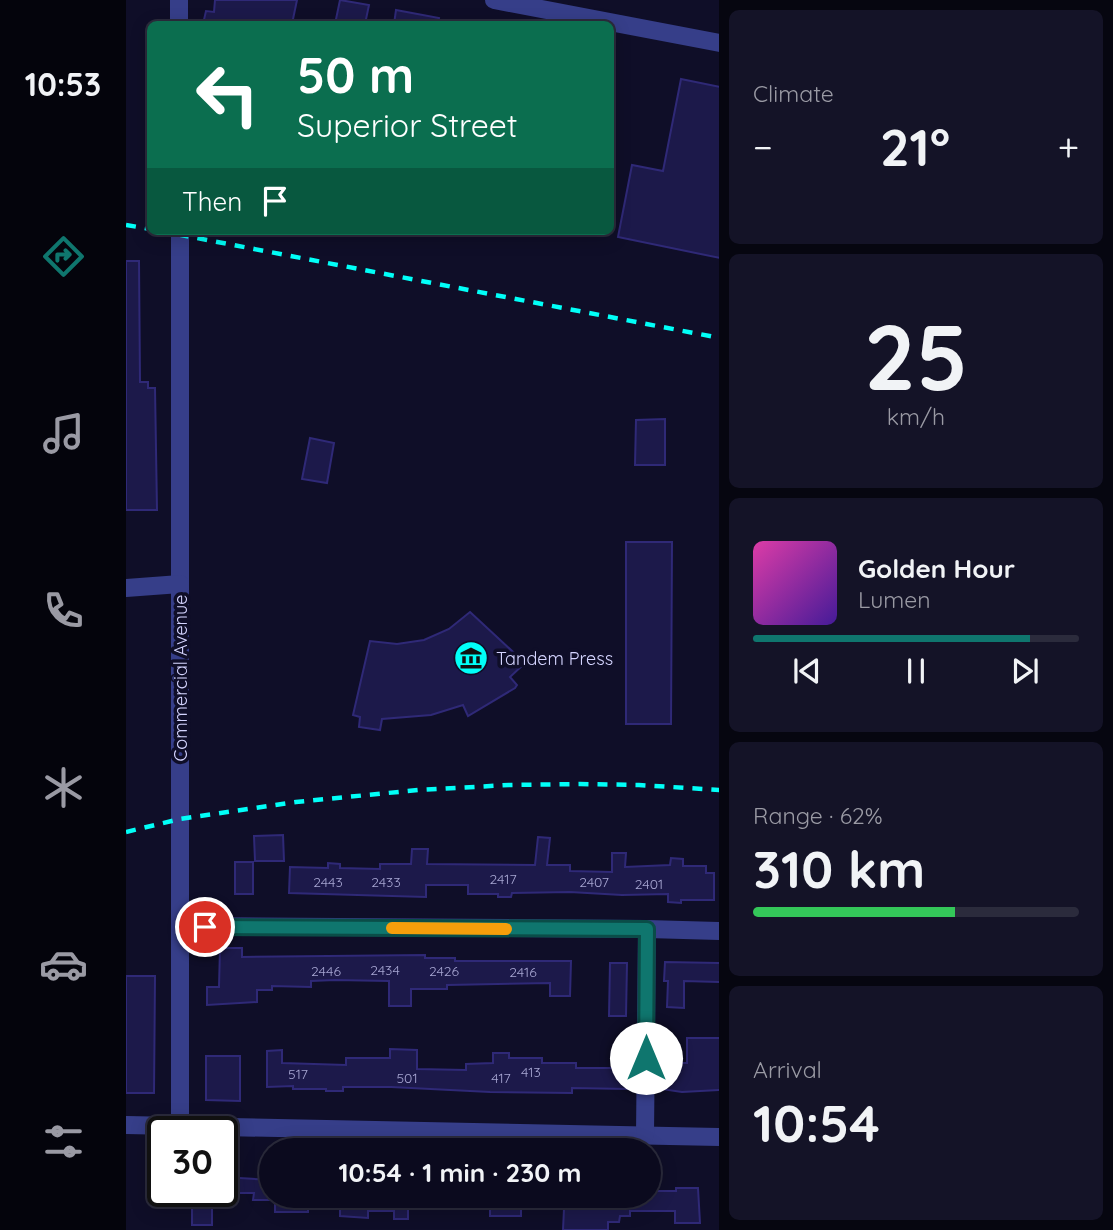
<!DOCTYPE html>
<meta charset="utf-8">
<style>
:root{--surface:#0b0a1e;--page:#141327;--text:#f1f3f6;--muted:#9a9aa4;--line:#2b2b3c;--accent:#0f766e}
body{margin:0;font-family:Quicksand,sans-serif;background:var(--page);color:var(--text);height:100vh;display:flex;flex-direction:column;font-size:26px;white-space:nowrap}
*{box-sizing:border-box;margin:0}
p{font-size:23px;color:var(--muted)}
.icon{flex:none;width:38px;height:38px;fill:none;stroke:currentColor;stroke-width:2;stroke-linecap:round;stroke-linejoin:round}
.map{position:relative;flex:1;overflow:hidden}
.panel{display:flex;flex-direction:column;gap:10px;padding:10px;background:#060610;width:394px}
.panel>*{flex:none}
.top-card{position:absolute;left:21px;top:21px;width:467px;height:214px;border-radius:10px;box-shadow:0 4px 18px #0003,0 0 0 2px var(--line);background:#0b6e4f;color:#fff;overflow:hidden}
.speed{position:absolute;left:21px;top:1116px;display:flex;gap:14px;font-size:35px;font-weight:700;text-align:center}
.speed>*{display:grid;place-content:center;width:91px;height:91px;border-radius:50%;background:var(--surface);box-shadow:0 4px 18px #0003,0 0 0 2px var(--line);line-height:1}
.speed .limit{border:4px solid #111;border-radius:10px;background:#fff;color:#111}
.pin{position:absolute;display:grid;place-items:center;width:60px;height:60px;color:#fff;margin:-30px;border:4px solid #fff;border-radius:50%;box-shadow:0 2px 7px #0007}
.me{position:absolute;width:77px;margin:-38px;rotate:0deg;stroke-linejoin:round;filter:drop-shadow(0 0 5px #0008)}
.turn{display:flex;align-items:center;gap:24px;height:147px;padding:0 35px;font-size:32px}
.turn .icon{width:91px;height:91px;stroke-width:2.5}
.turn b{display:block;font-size:49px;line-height:60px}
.then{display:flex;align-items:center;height:66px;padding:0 35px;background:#0003;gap:14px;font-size:26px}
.big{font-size:52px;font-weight:700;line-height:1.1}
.panel .widget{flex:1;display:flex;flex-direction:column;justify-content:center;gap:10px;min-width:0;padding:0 24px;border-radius:10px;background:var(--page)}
.panel .dial{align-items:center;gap:0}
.dial b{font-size:91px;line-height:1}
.song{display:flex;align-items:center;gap:21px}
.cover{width:84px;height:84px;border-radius:10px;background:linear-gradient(135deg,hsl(320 70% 55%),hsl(260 70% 35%))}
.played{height:7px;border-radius:4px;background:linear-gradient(90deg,var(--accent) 85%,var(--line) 85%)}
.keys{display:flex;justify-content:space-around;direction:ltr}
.heat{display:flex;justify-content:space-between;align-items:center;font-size:38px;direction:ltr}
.charge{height:10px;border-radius:5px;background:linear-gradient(90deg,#34c759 62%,var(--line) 0)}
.trip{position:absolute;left:133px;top:1138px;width:402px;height:70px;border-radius:35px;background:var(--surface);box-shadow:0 4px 18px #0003,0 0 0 2px var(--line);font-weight:700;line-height:70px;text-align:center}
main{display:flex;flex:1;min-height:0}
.dock{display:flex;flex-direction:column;width:126px;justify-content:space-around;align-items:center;background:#04040c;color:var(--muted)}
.dock .icon{width:49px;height:49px}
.dock .selected{color:var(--accent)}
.dock b{font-size:32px;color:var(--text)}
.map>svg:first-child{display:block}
.building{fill:#1c194a;stroke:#2f2977;stroke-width:2}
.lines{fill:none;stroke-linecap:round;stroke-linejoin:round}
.minor{stroke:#363e89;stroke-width:18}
.rail{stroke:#01fff8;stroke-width:4.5;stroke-dasharray:10 9;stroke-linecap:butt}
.route-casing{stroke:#0a4d48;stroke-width:18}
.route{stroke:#0f766e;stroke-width:12}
.slow{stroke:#f59e0b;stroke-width:12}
.labels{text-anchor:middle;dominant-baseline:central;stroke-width:7;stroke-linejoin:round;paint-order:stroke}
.number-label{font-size:14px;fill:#a7a6d2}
.poi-label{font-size:18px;fill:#d5d5ff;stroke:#0f0e28;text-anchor:start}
.street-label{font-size:18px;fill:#d5d5ff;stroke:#0f0e28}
</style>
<main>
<nav class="dock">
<b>10:53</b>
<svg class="icon selected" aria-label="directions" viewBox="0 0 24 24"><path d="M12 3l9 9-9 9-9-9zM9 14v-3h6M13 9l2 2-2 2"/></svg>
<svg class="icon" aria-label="music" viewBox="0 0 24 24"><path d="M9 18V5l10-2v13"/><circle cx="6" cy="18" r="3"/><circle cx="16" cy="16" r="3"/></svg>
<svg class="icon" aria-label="phone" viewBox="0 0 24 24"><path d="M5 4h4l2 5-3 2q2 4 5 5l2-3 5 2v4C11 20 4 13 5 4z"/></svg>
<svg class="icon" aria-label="climate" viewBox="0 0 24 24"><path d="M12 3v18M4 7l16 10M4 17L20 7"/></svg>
<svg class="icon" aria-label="car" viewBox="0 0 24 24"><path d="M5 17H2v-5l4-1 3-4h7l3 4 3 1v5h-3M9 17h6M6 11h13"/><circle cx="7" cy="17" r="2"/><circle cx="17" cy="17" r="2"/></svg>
<svg class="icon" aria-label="filters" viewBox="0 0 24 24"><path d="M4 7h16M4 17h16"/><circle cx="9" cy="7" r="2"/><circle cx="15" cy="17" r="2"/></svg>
</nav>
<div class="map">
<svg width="594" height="1230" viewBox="0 0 594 1230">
<rect width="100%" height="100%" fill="#0f0e28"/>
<g class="building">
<polygon points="89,0 171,0 166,24 77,24 80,11 88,12"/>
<polygon points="214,0 243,5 239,24 209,24"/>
<polygon points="270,10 313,18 312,24 268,24"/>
<polygon points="555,79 594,87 594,258 492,237 506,165 537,171"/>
<polygon points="0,261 13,261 14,382 22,382 22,388 29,388 31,510 0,510"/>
<polygon points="539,419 539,465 509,465 510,420"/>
<polygon points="184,438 208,443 201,483 176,479"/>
<polygon points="500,542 546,542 545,724 500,724"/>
<polygon points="344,612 399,663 384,677 391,685 389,688 342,716 337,705 305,715 256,719 254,730 233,727 234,717 227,715 244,641 271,644 298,640 323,629"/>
<polygon points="157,835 158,861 129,861 128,836"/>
<polygon points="412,837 424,838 421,865 444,865 444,871 486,872 486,853 500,853 499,867 544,865 545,858 557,859 557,866 580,866 580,873 588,873 588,900 555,900 555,903 542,902 542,894 496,895 444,892 386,893 385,897 372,897 372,894 342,894 342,885 300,885 300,897 163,893 164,867 202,868 202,863 214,864 214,868 254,869 254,864 285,864 286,849 302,849 301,864 409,865"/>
<rect x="109" y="862" width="18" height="32"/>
<polygon points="94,948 116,948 116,957 299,955 299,958 329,958 329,961 445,961 444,996 424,996 424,983 321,985 321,989 285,989 285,1006 263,1006 263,981 209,980 185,981 185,987 146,986 146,990 131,990 131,1002 81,1005 81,987 93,987"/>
<polygon points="539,962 594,963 594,982 558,981 558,1008 541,1007 542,981 538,981"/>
<polygon points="484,963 501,963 500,1016 483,1016"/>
<polygon points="0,976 29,976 28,1093 0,1093"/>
<polygon points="561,1038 594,1038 594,1090 556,1092 535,1089 536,1063 561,1063"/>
<polygon points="264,1049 291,1050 291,1069 340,1070 340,1064 367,1063 367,1053 383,1053 383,1058 416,1058 416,1063 450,1063 450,1068 487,1068 487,1051 501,1051 503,1086 502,1089 446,1088 446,1093 364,1092 265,1087 217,1087 217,1091 200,1091 200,1089 167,1089 167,1086 141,1087 141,1051 156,1050 156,1063 220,1065 220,1058 264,1058"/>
<polygon points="80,1056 114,1056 114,1101 80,1100"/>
<polygon points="97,1177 144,1180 145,1200 127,1200 128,1193 96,1193"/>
<polygon points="550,1188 572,1188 574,1223 549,1223 549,1211 504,1211 504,1216 494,1216 493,1222 482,1222 482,1230 437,1230 438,1209 395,1208 395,1216 364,1216 364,1207 330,1208 329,1195 523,1195 523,1191 550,1191"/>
<rect x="66" y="1192" width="20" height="33"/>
<rect x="149" y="1195" width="33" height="17"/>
<polygon points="214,1195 282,1195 282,1219 268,1219 268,1211 242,1211 242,1218 214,1216"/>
</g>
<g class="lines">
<g class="minor">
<polyline points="53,0 53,24"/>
<polyline points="368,0 594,43"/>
<polyline points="54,231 54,1126"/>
<polyline points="0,588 54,584"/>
<polyline points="54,926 521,929 594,931"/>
<polyline points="0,1125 594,1137"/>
<polyline points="519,1135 521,929"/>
</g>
<g class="rail">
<polyline points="0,225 24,229"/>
<polyline points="34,231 594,338"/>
<polyline points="0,832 54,819 170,802 292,790 383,785 454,784 513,785 594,790"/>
</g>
</g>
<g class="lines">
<g class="route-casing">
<polyline id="route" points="79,927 521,929 520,1058"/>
</g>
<use href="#route" class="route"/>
<polyline class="slow" points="266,928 380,929"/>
</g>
<defs>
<g id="museum-disc" transform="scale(1.75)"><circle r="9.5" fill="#01fff8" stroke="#0f0e28"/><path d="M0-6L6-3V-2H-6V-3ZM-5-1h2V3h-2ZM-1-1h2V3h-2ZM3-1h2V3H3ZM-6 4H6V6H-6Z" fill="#111"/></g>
</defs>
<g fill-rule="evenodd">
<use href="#museum-disc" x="345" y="658"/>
</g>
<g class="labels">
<g class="number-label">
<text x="377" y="879">2417</text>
<text x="202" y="882">2443</text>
<text x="260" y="882">2433</text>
<text x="468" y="882">2407</text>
<text x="523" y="884">2401</text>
<text x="259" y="970">2434</text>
<text x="200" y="971">2446</text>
<text x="318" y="971">2426</text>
<text x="397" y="972">2416</text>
<text x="405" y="1072">413</text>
<text x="172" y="1074">517</text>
<text x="281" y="1078">501</text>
<text x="375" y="1078">417</text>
</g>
<g class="poi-label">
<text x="370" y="658">Tandem Press</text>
</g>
<g class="street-label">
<text transform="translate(54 678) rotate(-90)">Commercial Avenue</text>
</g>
</g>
</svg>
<div class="speed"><div class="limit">30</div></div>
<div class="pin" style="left:79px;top:927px;background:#d93025"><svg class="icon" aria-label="arrive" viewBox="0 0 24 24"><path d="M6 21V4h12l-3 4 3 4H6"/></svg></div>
<svg class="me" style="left:520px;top:1058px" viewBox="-20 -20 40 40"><circle r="19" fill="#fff"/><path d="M0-13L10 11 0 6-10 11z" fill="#0f766e"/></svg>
<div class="trip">10:54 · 1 min · 230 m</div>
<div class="top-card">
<div class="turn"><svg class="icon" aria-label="left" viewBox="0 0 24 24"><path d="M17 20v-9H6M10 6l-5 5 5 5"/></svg><div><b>50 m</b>Superior Street</div></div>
<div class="then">Then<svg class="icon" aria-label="arrive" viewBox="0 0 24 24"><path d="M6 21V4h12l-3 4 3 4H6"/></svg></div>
</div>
</div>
<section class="panel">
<div class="widget"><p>Climate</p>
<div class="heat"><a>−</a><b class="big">21°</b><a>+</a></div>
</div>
<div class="widget dial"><b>25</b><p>km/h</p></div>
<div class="widget">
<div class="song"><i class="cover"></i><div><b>Golden Hour</b><p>Lumen</p></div></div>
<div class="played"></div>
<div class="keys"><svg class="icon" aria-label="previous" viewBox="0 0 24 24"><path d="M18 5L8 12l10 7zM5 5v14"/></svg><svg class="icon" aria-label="pause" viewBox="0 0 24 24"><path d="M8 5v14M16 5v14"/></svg><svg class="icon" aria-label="next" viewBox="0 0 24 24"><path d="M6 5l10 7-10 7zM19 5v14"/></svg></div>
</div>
<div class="widget"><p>Range · 62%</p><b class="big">310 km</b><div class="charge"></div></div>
<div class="widget"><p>Arrival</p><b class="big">10:54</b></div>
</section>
</main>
